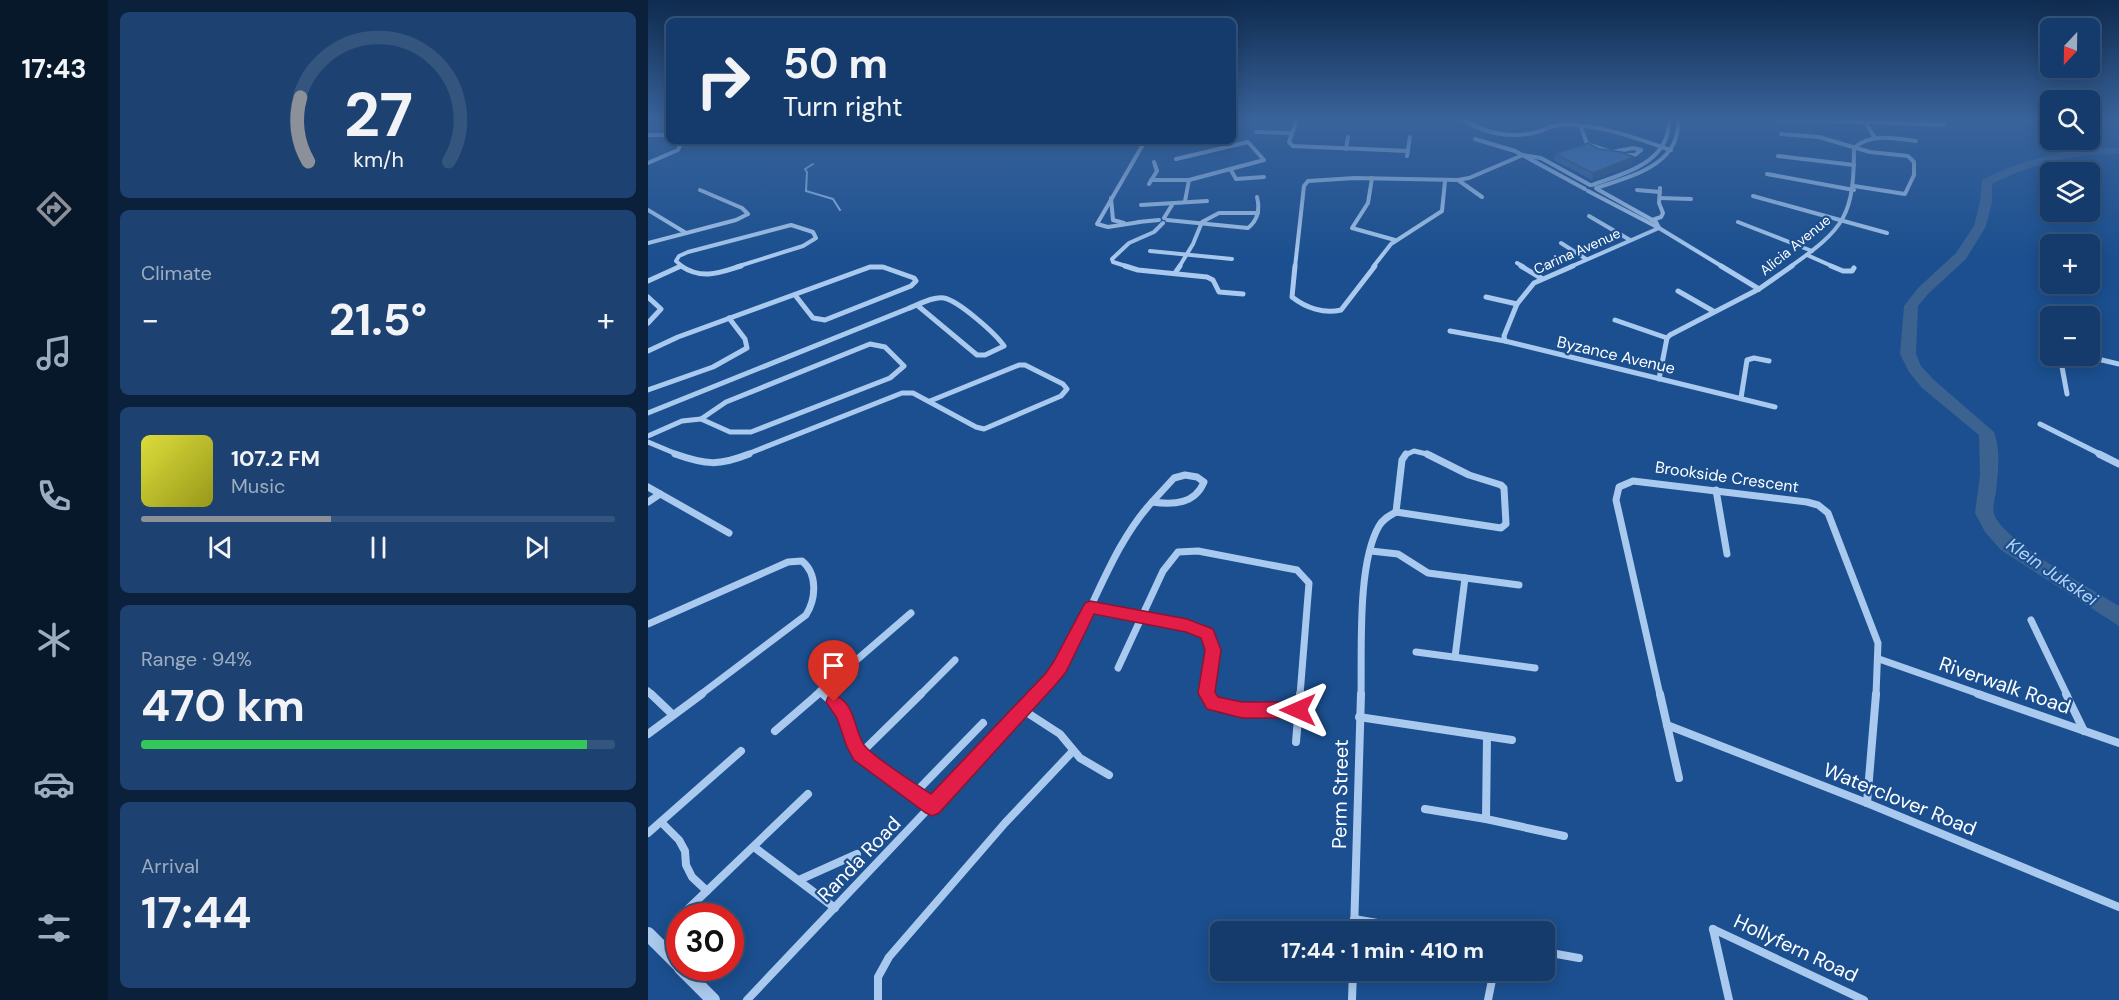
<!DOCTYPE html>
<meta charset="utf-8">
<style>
:root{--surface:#143b6b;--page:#1d4271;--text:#f1f3f6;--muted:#9dadc1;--line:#33557e;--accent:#8c9099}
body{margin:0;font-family:"DM Sans",sans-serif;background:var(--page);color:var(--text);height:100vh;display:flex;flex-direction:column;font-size:22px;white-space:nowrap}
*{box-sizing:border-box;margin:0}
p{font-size:20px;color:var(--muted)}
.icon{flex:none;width:33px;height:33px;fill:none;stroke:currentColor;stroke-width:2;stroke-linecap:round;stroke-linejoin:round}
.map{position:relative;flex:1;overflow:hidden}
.sheet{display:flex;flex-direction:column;gap:12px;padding:12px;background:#0b203b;width:540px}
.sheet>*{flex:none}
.guide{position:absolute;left:18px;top:18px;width:570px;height:126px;border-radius:9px;box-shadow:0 3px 15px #0003,0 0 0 2px var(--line);background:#143b6b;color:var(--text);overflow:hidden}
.needle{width:39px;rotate:202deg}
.buttons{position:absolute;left:1392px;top:18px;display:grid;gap:12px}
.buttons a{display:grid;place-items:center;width:60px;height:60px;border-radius:9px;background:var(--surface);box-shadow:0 3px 15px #0003,0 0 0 2px var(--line);font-size:30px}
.speed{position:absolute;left:18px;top:903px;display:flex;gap:12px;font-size:30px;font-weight:700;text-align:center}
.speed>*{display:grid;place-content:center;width:78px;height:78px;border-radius:50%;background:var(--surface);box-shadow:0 3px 15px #0003,0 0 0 2px var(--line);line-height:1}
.speed .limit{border:9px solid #d22;background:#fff;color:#111}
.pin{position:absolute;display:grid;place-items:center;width:51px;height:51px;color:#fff;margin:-62px -26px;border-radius:50% 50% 50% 0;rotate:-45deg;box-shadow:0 0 6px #0007}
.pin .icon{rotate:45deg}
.me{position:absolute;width:66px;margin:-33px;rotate:270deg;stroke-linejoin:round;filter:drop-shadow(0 0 4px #0008)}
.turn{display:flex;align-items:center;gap:21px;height:126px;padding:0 18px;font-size:27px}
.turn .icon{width:78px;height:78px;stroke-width:2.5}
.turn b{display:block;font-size:42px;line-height:51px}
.big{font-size:45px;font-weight:700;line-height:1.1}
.sheet .card{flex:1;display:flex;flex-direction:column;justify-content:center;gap:9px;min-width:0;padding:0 21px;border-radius:9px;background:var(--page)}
.sheet .dial{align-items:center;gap:0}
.dial svg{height:156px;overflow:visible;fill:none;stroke:var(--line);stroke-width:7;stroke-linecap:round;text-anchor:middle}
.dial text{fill:var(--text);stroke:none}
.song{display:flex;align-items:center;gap:18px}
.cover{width:72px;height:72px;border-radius:9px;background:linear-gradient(135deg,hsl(60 70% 55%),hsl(60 70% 35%))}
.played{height:6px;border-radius:3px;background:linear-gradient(90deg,var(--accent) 40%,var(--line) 40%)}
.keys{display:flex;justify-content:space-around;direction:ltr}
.heat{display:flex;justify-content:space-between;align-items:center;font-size:33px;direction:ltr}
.charge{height:9px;border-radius:4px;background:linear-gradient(90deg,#34c759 94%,var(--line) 0)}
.trip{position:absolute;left:562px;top:921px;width:345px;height:60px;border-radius:9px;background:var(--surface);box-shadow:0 3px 15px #0003,0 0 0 2px var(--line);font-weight:700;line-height:60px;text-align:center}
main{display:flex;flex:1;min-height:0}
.tabs{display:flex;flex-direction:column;width:108px;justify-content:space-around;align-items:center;background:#08182b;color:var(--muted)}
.tabs .icon{width:42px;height:42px}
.tabs .current{color:var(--accent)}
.tabs b{font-size:27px;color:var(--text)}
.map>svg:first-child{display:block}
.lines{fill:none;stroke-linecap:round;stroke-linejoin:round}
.stream{stroke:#9cc4f0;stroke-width:2}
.river{fill:#3c6290;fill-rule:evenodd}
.minor-far3{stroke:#a9c9ee;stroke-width:4}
.minor-far2{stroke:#a9c9ee;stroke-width:5}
.minor-far1{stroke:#a9c9ee;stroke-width:7}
.minor{stroke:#a9c9ee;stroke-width:8}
.tertiary{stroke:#a9c9ee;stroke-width:14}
.wall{fill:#3a679d}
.shaded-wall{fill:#305480}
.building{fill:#4478b7;stroke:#305480;stroke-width:1.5}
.route{fill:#e11d48;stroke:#92132f;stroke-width:1.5}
.labels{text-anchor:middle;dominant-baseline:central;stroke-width:4.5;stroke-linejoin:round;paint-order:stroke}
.far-street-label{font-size:14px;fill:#fff;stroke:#1b4f8f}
.street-label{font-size:16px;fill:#fff;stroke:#1b4f8f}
.water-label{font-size:18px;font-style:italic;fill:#b5d3f5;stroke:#1b4f8f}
.near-street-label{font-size:20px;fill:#fff;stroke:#1b4f8f}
</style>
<main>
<nav class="tabs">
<b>17:43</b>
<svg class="icon current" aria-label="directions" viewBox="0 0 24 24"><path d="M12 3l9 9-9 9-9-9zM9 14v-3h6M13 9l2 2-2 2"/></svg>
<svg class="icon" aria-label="music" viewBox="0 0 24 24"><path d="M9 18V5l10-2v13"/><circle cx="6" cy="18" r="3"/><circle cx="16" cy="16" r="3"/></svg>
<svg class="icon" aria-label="phone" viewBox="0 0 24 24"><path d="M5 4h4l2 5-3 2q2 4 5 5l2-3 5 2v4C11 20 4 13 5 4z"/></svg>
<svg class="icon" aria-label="climate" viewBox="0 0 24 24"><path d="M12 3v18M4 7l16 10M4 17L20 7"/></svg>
<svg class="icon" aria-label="car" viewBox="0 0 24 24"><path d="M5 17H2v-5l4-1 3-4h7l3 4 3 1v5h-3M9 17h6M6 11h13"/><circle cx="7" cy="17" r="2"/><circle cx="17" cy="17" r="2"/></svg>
<svg class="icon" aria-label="filters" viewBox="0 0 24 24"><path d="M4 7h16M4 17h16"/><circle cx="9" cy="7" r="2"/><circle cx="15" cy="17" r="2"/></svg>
</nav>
<section class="sheet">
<div class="card dial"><svg viewBox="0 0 100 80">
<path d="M14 69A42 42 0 1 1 86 69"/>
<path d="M14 69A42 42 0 0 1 10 36" stroke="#8c9099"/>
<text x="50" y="56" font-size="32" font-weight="700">27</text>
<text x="50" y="72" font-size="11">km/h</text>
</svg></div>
<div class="card"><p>Climate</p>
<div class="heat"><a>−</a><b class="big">21.5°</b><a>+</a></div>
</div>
<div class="card">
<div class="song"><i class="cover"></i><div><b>107.2 FM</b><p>Music</p></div></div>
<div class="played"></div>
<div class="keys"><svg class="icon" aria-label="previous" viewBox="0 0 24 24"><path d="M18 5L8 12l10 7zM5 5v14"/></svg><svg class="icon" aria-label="pause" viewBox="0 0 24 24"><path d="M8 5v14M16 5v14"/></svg><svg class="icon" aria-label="next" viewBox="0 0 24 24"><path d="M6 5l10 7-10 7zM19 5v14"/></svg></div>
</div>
<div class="card"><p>Range · 94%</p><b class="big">470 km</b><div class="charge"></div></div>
<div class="card"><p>Arrival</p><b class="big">17:44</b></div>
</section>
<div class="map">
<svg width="1471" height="1000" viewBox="0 0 1471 1000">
<rect width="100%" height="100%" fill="#1b4f8f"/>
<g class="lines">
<polyline class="stream" points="165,164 157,169 159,172 158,191 185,199 192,210"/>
<path class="river" d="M1471,148V154C1427,154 1383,163 1344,184V202L1338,226L1318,259L1280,294L1270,306L1268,354L1273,366L1286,380L1346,432C1353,450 1350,473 1348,491C1347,498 1344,508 1346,514C1355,541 1444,589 1471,606V626L1353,550L1337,532L1327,513L1332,475L1331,435L1274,388L1261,372L1252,354L1256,306L1270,288L1308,253L1326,226L1332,202L1334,180C1376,158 1423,147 1471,148Z"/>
<g class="minor-far3">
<polyline points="649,119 641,142 645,146 760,151"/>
<path d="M815,119C835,133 856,137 880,134C891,133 901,126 911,125C947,122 990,139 1023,150"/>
<polyline points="1128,119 1296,125"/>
<polyline points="1217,122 1227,138"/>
<polyline points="933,127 939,144 960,151"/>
<polyline points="608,132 643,133"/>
<polyline points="1133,134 1171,137 1222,152 1260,156 1266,162 1266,175 1257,194 1206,186"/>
<polyline points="0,135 21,135"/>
<polyline points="827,139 867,151 937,189"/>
<path d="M1206,148C1223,133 1247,138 1268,141"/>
<polyline points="698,149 700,137"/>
<polyline points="965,152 985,148 993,150"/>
<polyline points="976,155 987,155 993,150"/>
<polyline points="759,156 762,137"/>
<polyline points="1130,156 1206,165"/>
<polyline points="0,163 30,150 34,141"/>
<polyline points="583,170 588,179 616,177"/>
<polyline points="1119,174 1206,190"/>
<polyline points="724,178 720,203 704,228 747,240"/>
<polyline points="503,180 541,180 616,160 600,142 528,159"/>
<polyline points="810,180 834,197"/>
<polyline points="501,184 509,171 506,162"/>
<path d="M944,185C978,172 1022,163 1021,119"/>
<path d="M948,188C984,176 1033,165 1030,119"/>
<polyline points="949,189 1008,222 1011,228"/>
<polyline points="989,190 1012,192"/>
<polyline points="940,191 1011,228 1075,267"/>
<polyline points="1105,196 1239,233"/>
<polyline points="463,198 465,220 476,223"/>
<polyline points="1012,198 1043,199"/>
<polyline points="537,201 541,180"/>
<polyline points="493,205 559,201"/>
<polyline points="0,210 38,233"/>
<polyline points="941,216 982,240"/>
<polyline points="516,218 524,205"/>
<path d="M519,220L600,228C610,220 612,209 609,197"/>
<polyline points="1004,220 1013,217 1015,213 1011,203 1012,188"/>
<polyline points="490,222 511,220"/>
<polyline points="492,222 460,227 449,224 497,141"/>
<polyline points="1090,222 1164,251"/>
<polyline points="0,243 88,220 100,214 94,208 52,190"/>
<polyline points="913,243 938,259"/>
<polyline points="502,251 584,259"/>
<polyline points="1159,255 1186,267"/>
<polyline points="869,263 876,267"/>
<polyline points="30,267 33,266"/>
<polyline points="35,267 28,261 31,256 40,252 143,225 165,232 168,238 155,246 88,267"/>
<polyline points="221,267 236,267"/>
<polyline points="481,267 465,262 464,259 481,243 506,232 515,223"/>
<polyline points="531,267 545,244 554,222 571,213 610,213"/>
<polyline points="647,267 656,186 660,181 707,178 810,180 821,178 875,155 893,158 942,185"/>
<polyline points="725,267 743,244 794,211 797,181"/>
<polyline points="922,267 1011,228"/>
<path d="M1142,267C1197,228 1206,216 1206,148"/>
</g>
<g class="minor-far2">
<path d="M33,266C54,280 71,273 93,266"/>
<polyline points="477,266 490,270 559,277 565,280 571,292 595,294"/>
<path d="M647,266L644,297C658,308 676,314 693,310L727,266"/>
<polyline points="873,266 893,278"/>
<polyline points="1073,266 1111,289"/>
<polyline points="1183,266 1195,271 1204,271 1206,268"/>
<polyline points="527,273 532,266"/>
<polyline points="0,281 33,266"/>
<polyline points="1030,291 1065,311"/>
<polyline points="0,297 13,309 0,323"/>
<polyline points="838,297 869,304"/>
<polyline points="1434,316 1438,307"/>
<polyline points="967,320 1019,338"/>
<polyline points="802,331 857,341 1127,407"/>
<polyline points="857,341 856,336 869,304 886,283 925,266"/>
<polygon points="222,344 237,347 256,366 242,378 103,432 82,432 53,419 78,402"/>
<polyline points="0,351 30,337 222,267 235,267 266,278 268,281 263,286 177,320 165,318 147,295"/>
<polyline points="1412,356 1419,394"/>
<polyline points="1437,356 1471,364"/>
<polyline points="1011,379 1019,338 1022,335 1111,289 1144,266"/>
<polyline points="0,390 65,367 99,348 97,339 81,318"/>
<polyline points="1093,398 1099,360 1106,358 1121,361"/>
<path d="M0,413L259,309C270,305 285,296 296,298C311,301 348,334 356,346L337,355H329L269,305"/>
<polyline points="1392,424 1454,455"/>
<polyline points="0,436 34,421 53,419"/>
<polyline points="0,442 31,455"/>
<polyline points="97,455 254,393 265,393 328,427 336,429 413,396 419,389 415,384 377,365 371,365 282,401"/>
<polyline points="757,455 766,451 783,455"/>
</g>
<g class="minor-far1">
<path d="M27,454C58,465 71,466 101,454"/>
<polyline points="1451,454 1471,464"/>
<path d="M537,475L549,477L556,482C547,504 526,505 504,502L526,478Z"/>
<polyline points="0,487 81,533"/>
<polyline points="1068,490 1079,554"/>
<polyline points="0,502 12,494"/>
<polyline points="748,512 853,528 858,524 856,488 853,485 821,475 779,454"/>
<polyline points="748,512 754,460 758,454"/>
<polyline points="723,551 750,554 780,573 871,585"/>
<path d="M442,607L539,626L559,634C570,654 557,674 560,695"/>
<polyline points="1383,620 1419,695"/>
<path d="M0,624L140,562L154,561C170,574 168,599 158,615L52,695"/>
<polyline points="768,652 887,668"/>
<polyline points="807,657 817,578"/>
<polyline points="1231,659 1334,695"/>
<polyline points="470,668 515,571 530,552 550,551 649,570 661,583 652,695"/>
<polyline points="0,691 4,695"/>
<polyline points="172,691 176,695"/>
<polyline points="168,695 263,613"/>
<polyline points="272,695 307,660"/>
<path d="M388,695C440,640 453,558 504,502"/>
<path d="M713,695C714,650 709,564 731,526C735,519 741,516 748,512"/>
<polyline points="1012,695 968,500 971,487 985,481 1159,502 1170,505 1180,513 1230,643 1228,695"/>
</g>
<g class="minor">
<polyline points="3,694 25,715"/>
<polyline points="175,694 196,713 207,747 212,754 284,806"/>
<polyline points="560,694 565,704 594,710 650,710"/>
<polyline points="1012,694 1031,778"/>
<polyline points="1330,694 1471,743"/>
<polyline points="1418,694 1436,731"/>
<polyline points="375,710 412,734 432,758 461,775"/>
<polyline points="711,717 864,740"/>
<polyline points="1019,725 1219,803 1471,907"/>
<polyline points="127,731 170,694"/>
<polyline points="0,734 54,694"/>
<polyline points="648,742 652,694"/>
<polyline points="212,754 273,694"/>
<polyline points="267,793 335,723"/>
<polyline points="1219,803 1228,694"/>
<polyline points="777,809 838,819 916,836"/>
<polyline points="838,819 839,737"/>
<polyline points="13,822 31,840 37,851 38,865 44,877 59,891"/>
<polyline points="0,833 93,751"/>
<polyline points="106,847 187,908"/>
<polyline points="151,880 209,854"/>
<polyline points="40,909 160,794"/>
<polyline points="706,919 782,932"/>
<polyline points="1065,929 1216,1000"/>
<polyline points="1065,929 1081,1000"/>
<polyline points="706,932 713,694"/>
<polyline points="897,952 931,958"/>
<polyline points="99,1000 389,694"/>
<polyline points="230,1000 230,977 241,957 357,823 425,751"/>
<polyline points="704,1000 705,970"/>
<polyline points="840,1000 846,970"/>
</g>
<g class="tertiary">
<polyline points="0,934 32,966"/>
<polyline points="33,968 65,1000"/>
</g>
</g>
<polygon class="wall" points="907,154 984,164 944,180 906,160"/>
<polygon class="shaded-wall" points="986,157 984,164 944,180 945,173"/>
<polygon class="building" points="940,143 951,149 974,152 986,157 945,173 907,154"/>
<linearGradient id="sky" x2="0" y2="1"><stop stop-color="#0f2b4f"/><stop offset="0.46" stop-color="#39639b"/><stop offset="1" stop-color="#39639b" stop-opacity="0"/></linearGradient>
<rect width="1471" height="259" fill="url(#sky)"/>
<path class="route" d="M442,601L539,619L565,629L573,650L567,692L570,697L594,702H650L656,705L658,710L656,716L650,718H594L559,709L550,693L557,650L553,638L538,632L446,614L418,672L409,683L291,813L284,816L278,813L206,760L199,747L189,718L178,702L180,697L186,695C208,703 205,728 216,745C225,757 268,784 283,794L398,673L406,661L437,603Z"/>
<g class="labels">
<g class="far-street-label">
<text transform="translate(1147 245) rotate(-39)">Alicia Avenue</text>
<text transform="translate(929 251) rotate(-24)">Carina Avenue</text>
</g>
<g class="street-label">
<text transform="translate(968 355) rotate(13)">Byzance Avenue</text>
<text transform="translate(1079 477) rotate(8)">Brookside Crescent</text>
</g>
<g class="water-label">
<text transform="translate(1404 572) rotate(34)">Klein Jukskei</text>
</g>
<g class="near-street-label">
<text transform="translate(1357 685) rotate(19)">Riverwalk Road</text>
<text transform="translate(692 794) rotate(-89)">Perm Street</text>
<text transform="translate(1252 799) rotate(22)">Waterclover Road</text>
<text transform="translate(211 859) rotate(-46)">Randa Road</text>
<text transform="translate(1148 948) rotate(25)">Hollyfern Road</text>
</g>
</g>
</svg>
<div class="buttons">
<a><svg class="needle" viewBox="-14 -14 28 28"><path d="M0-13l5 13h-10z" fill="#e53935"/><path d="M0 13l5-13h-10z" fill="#9dadc1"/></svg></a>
<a><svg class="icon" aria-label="search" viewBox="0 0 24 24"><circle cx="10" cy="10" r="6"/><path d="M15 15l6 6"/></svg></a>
<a><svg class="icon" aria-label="layers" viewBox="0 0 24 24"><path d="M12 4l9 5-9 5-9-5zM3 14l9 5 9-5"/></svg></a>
<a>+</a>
<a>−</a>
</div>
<div class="speed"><div class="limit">30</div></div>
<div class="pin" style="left:186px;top:702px;background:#d93025"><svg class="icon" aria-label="arrive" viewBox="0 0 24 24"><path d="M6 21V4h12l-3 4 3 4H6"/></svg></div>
<svg class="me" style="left:650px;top:710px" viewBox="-20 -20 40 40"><path d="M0-17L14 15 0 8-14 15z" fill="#e11d48" stroke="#fff" stroke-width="4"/></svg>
<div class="trip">17:44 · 1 min · 410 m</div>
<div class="guide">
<div class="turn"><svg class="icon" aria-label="right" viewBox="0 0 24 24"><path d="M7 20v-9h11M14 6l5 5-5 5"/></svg><div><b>50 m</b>Turn right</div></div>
</div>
</div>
</main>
